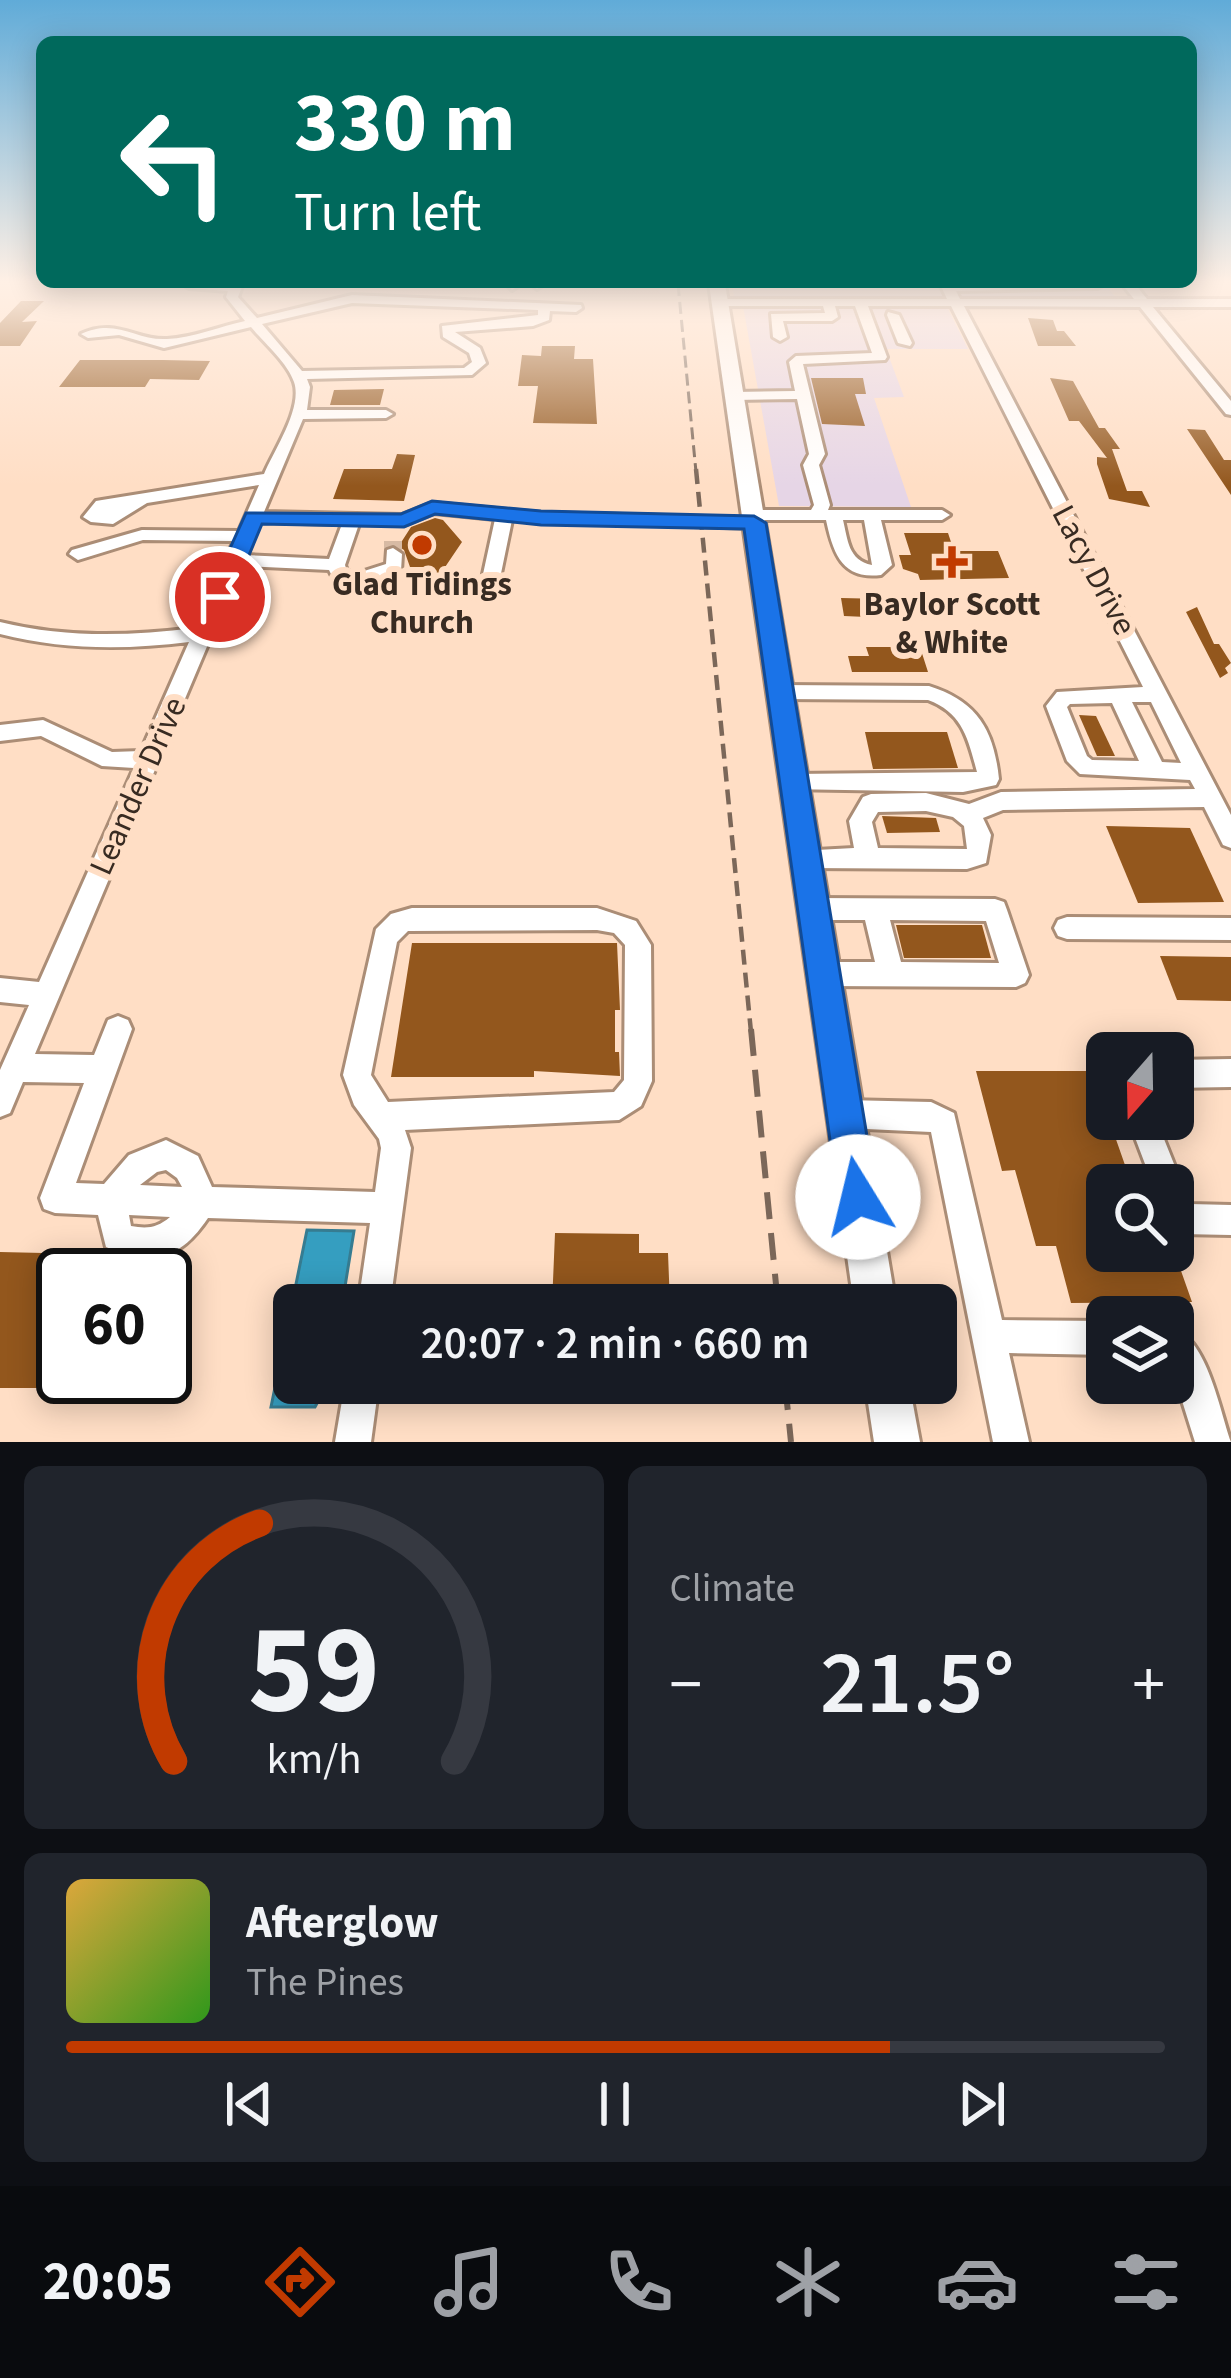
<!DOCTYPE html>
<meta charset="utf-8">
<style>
:root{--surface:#171b24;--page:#20242c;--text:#f1f3f6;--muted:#9ea1a6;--line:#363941;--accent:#c13a00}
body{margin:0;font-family:"Source Sans 3",sans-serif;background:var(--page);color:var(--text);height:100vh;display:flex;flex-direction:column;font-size:45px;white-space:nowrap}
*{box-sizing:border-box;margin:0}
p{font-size:39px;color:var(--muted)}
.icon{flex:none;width:66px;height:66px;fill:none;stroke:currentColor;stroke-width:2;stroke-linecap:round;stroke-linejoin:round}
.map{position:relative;height:1442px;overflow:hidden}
.drawer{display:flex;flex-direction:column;gap:24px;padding:24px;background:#0d0f14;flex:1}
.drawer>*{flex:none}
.hud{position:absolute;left:36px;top:36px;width:1161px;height:252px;border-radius:18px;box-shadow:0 6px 30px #0003;background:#00695c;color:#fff;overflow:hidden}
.needle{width:78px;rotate:200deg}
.buttons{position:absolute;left:1086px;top:1032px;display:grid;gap:24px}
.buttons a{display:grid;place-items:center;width:108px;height:108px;border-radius:18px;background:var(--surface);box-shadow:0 6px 30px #0003;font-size:60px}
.speed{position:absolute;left:36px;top:1248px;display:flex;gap:24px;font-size:60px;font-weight:700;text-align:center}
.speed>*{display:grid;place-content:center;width:156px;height:156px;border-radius:50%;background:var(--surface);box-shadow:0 6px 30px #0003;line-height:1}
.speed .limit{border:6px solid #111;border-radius:18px;background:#fff;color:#111}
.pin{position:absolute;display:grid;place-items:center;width:102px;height:102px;color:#fff;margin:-51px;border:6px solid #fff;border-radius:50%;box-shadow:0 3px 12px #0007}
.me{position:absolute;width:132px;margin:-66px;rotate:351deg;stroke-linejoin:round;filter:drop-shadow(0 0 9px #0008)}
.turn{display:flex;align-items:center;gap:42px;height:252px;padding:0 60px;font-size:54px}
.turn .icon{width:156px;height:156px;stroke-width:2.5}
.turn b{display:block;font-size:84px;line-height:102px}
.big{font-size:90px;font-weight:600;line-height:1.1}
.drawer .tile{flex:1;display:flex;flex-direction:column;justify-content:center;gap:18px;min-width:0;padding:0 42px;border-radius:18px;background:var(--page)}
.drawer .dial{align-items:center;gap:0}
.dial svg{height:312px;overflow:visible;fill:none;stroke:var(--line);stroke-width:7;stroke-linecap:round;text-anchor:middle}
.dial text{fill:var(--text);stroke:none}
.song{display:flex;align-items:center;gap:36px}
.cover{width:144px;height:144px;border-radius:18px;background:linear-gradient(135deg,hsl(40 70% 55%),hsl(110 70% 35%))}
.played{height:12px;border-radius:6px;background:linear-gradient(90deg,var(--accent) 75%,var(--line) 75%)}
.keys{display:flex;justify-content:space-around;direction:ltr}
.heat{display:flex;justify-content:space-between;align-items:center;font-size:66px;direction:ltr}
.drawer .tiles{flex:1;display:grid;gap:24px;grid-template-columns:1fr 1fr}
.tile:last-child{grid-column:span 2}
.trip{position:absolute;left:273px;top:1284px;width:684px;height:120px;border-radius:18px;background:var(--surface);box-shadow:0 6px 30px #0003;font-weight:600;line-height:120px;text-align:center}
.tab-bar{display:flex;height:192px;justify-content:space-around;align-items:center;background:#090b0e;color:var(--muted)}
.tab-bar .icon{width:84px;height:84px}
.tab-bar .on{color:var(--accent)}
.tab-bar b{font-size:54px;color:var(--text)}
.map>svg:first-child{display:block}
.commercial{fill:#e6d5e6}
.built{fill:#f9d2b4}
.water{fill:#359ec0;stroke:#367c91;stroke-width:3}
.building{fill:#93571d}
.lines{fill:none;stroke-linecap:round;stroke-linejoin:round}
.minor-tunnel{stroke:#d7baa4;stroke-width:18;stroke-dasharray:18 9;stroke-linecap:butt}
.minor-casing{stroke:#ab8d76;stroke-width:6}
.major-casing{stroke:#ab8d76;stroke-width:6}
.minor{fill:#fff;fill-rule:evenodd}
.major{fill:#fff;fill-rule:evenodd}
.rail-far2{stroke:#7b6759;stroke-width:3;stroke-dasharray:12 6;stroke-linecap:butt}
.rail-far1{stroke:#7b6759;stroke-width:4.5;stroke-dasharray:15 8;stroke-linecap:butt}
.rail{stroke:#7b6759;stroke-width:6;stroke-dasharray:27 14;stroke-linecap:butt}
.route{fill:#1a73e8;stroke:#114b97;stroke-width:3}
.poi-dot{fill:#c13a00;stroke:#ffdec5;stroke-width:4.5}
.labels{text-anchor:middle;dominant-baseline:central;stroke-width:12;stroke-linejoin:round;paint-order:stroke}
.street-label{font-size:33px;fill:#382b22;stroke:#ffdec5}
.poi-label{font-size:33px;font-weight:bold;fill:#382b22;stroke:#ffdec5}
</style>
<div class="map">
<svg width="1231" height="1442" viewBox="0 0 1231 1442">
<rect width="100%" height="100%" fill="#ffdec5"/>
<g class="commercial">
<polygon points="732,284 1105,284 1116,298 734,296"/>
<polygon points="743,306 947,307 968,349 886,349 904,397 874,398 911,507 779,506"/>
</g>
<polygon class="built" points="249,284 659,284 660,294 244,294"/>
<polygon class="water" points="307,1230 354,1231 342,1305 294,1305 294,1383 328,1383 315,1407 271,1407"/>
<g class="building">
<polygon points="21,301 44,301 22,322 37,321 20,346 0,346 0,323"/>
<polygon points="1028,318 1053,320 1057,331 1064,331 1076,346 1038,346"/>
<polygon points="542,346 575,346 574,359 593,359 597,424 533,423 538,386 518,386 522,355 541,356"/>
<polygon points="80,360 163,360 210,361 199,380 150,379 145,387 59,387"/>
<polygon points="811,378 863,378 866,394 855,394 865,426 822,424"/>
<polygon points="1050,378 1073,381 1099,428 1105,428 1120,449 1112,449 1127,491 1142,491 1150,507 1109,499 1097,464 1097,457 1107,458 1079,421 1069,421"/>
<polygon points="384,389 380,405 330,405 334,390"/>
<polygon points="1187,429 1205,430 1224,460 1231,460 1231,495"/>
<polygon points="397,454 415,455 404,501 333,499 344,469 392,469"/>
<polygon points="435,518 443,520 462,542 439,576 427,577 410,567 404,550 395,544 385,546 385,542 402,541 411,527"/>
<polygon points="904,533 948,533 954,551 998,551 1009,578 920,580 918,574 903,569 899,555 911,555"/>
<polygon points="841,598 885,599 889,618 844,616"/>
<polygon points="1197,607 1214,644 1219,644 1231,663 1225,668 1228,673 1220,678 1186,612"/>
<polygon points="866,647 920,647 928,672 852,672 848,656 869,656"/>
<polygon points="1079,715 1096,716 1115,756 1097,756"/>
<polygon points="865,732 947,732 958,768 873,769"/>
<polygon points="882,816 936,818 940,832 887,833"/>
<polygon points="1106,826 1190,828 1224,902 1138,903"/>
<polygon points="896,925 982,925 991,958 904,958"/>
<polygon points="412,943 617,943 620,1010 615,1010 615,1052 619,1052 620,1076 534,1071 534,1077 391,1077"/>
<polygon points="1160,956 1231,957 1231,1001 1177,1000"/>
<polygon points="976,1071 1092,1071 1132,1185 1107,1185 1107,1251 1174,1251 1192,1302 1071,1303 1056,1246 1036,1246 1015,1170 1002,1171"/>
<polygon points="555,1233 639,1234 639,1253 668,1253 670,1305 552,1305"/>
<polygon points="0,1252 87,1254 80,1275 63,1275 63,1388 0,1388"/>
</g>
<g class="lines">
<polyline class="minor-tunnel" points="393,541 393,554"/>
<g class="minor-casing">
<g id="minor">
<path d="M183,284H243L238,297L257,318L352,295L581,305L582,308L576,312L550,311L549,320L533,326L455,332L480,348L486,363L472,375L307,379L310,387L307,410H386L393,414L386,418L303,419L264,512L402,515L432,503L541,513L746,518L747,511L753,510H811L814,505L803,465L809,454L797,399L734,400L727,396L734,392L795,391L789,362L796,356L872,353L855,306H835L838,317L832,321H783L787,337L780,341L773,337L771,314L825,313L823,306H720L716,305V299H947L940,284H1104L1098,288L956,291L960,299H1134L1122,284H1135L1147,299H1231V307H1153L1231,401V415L1226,414L1140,307L964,306L1231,815V848L1223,845L1204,807L1003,810L983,818L991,835L986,863L967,869L806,868L798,865L794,858L798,851L854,848L849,821L863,797L871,794L926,793L969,804L1001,792L1195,789L1190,780L1080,774L1067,761L1046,706L1057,692L1143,687L951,306H868L887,357L885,360L803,364L825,454L819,465L830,505L828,510H942L950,515L942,520H881L892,565L881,575C842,580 833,553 826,520H761L760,527L754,528L512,520L498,588L489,594L480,588L495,519L434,513L404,525L359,524L345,565L347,571L361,572L386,564L387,550L393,548L402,554L401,571L362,584L334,580L329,570L241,566L35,1054L94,1055L108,1020L118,1016L128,1020L132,1029L76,1183L104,1184L129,1155L166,1140L198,1156L212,1187L375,1192L381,1148L379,1139L354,1105L343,1075L376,929L391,914L412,908H597L636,921L651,945L652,1081L641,1106L619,1120L405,1130L411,1148L390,1305H358L370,1223L208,1218C179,1261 152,1266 106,1247L98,1215L55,1213L44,1209L40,1198L84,1083L23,1082L10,1113L0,1117V1070L29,1005L0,1002V978L39,982L134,768L102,766L41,736L0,741V725L43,720L112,752L141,751L189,642C125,650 63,650 0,634V622C65,638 129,636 195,628L234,541L143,540L78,560L69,554L72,550L142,530L239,531L259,485L147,503L113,524L91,522L83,517L96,501L102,500L264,474C274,450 303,408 294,382C287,362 264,343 251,327L164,348L119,335L88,338L81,334C116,317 136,341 167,339C193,338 221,326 245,321L226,297L228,291L189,288ZM352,303L538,310V315L442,326L443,337L469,353L472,362L464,368L302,371L262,324ZM843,520H864L872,565C848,560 848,540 843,520ZM260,522L342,524L329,559L246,555ZM1132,702H1151L1181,763L1162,762ZM1112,703L1139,761L1092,760L1087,756L1067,707L1070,704ZM926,811L953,817L964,826L967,849L878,848L872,822L878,812ZM597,930L614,933L625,945L624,1080L614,1092L388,1102L371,1075L397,942L408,931ZM166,1170L177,1178L182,1187L140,1185L157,1172ZM129,1215L170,1217C157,1228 147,1229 131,1226Z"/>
<polygon points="506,284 518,284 518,286 512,290"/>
<polygon points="531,284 543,284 543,285 537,289"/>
<polygon points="888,312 899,315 912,343 910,346 898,343 887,315"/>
<path d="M780,685L929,686C977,701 994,730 999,779L996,785L963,792L786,789L783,783L786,777L794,774L977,772C968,739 963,713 928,700L780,699L770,692Z"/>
<path d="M814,898L995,899L1004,902L1007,910L1029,975L1025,983L1016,987L824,986L815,982L811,974L815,966L824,962H875L865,920H814L805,917L802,909L805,901ZM890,920L986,921L999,963L901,962Z"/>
<polygon points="1067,917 1231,918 1231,940 1067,939 1058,936 1054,928 1058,920"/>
<polygon points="1231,1059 1231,1087 1173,1088 1173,1060"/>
<polygon points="845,1100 931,1102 954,1113 1002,1320 1107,1321 1107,1355 1009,1353 1029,1442 993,1442 931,1132 845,1128 835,1124 831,1114 835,1104"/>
<polygon points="1128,1119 1156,1119 1190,1204 1231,1205 1231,1235 1181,1234 1173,1231 1173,1185 1153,1185"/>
<path d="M1173,1327C1208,1342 1219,1408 1231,1442H1195L1173,1372Z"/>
<polygon points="345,1383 379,1383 371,1442 335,1442"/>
</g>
</g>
<g class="major-casing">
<g id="major">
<polygon points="709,284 725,284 896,1305 854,1305"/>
<polygon points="865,1383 909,1383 920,1442 874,1442"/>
</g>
</g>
<use href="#minor" class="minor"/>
<use href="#major" class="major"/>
<polyline class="rail-far2" points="678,284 696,472"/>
<polyline class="rail-far1" points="696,469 751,1032"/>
<g class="rail">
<polyline points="751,1029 778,1305"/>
<polyline points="785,1383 791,1442"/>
</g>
</g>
<linearGradient id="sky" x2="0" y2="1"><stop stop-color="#60abd8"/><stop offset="0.58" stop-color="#fff0e5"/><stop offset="1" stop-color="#fff0e5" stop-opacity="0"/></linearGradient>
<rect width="1231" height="486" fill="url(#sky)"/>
<polygon class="route" points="432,501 541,511 754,516 766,523 877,1197 872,1211 858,1216 844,1211 838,1197 744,529 541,525 435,514 404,527 262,524 229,603 220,605 208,597 246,513 401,514"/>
<g class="poi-dot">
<circle cx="422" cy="545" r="12"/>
<path d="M946 544h12v12h12v12h-12v12h-12v-12h-12v-12h12z"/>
</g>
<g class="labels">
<g class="street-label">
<text transform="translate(1094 570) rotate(62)">Lacy Drive</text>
<text transform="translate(138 786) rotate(-66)">Leander Drive</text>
</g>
<g class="poi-label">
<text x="422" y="584">Glad Tidings<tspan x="422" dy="38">Church</tspan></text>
<text x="952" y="604">Baylor Scott<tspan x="952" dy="38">&amp; White</tspan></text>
</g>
</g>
</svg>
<div class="buttons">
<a><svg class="needle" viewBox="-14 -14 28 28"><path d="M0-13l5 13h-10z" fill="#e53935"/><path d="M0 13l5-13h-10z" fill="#9ea1a6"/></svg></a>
<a><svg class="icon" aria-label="search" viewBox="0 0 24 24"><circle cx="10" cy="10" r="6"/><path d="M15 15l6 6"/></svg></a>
<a><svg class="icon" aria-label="layers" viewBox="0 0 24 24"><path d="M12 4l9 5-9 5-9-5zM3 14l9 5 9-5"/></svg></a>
</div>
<div class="speed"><div class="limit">60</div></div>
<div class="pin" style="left:220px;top:597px;background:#d93025"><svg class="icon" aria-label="arrive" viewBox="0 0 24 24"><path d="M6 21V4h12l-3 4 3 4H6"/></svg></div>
<svg class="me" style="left:858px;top:1197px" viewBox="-20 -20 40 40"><circle r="19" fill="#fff"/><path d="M0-13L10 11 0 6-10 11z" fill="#1a73e8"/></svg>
<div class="trip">20:07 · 2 min · 660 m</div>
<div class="hud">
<div class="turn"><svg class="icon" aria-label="left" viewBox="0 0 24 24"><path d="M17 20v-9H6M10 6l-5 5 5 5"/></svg><div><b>330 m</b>Turn left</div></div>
</div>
</div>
<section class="drawer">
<div class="tiles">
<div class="tile dial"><svg viewBox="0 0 100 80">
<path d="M14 69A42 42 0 1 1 86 69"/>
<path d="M14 69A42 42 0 0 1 36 8" stroke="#c13a00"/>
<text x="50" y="56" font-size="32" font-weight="700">59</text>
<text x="50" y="72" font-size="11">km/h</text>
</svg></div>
<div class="tile"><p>Climate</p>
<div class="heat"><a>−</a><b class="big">21.5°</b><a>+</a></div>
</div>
<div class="tile">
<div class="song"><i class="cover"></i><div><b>Afterglow</b><p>The Pines</p></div></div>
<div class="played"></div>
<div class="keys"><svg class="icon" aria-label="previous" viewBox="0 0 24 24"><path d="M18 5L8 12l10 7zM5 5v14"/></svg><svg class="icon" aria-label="pause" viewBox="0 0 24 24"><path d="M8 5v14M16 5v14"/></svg><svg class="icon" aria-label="next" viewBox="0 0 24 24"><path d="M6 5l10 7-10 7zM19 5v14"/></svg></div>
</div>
</div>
</section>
<nav class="tab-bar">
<b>20:05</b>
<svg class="icon on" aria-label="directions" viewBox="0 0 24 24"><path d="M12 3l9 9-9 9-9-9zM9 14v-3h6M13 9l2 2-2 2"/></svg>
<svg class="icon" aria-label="music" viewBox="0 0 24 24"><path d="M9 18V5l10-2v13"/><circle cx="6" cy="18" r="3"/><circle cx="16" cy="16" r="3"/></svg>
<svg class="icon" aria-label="phone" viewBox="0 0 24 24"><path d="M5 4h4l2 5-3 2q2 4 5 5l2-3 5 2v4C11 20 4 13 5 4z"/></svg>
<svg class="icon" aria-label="climate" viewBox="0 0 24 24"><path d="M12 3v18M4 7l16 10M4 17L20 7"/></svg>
<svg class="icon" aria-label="car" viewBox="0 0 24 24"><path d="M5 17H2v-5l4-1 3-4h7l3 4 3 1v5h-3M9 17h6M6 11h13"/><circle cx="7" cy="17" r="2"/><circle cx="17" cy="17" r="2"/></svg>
<svg class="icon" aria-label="filters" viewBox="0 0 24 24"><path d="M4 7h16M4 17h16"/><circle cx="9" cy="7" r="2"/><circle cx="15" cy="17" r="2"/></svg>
</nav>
